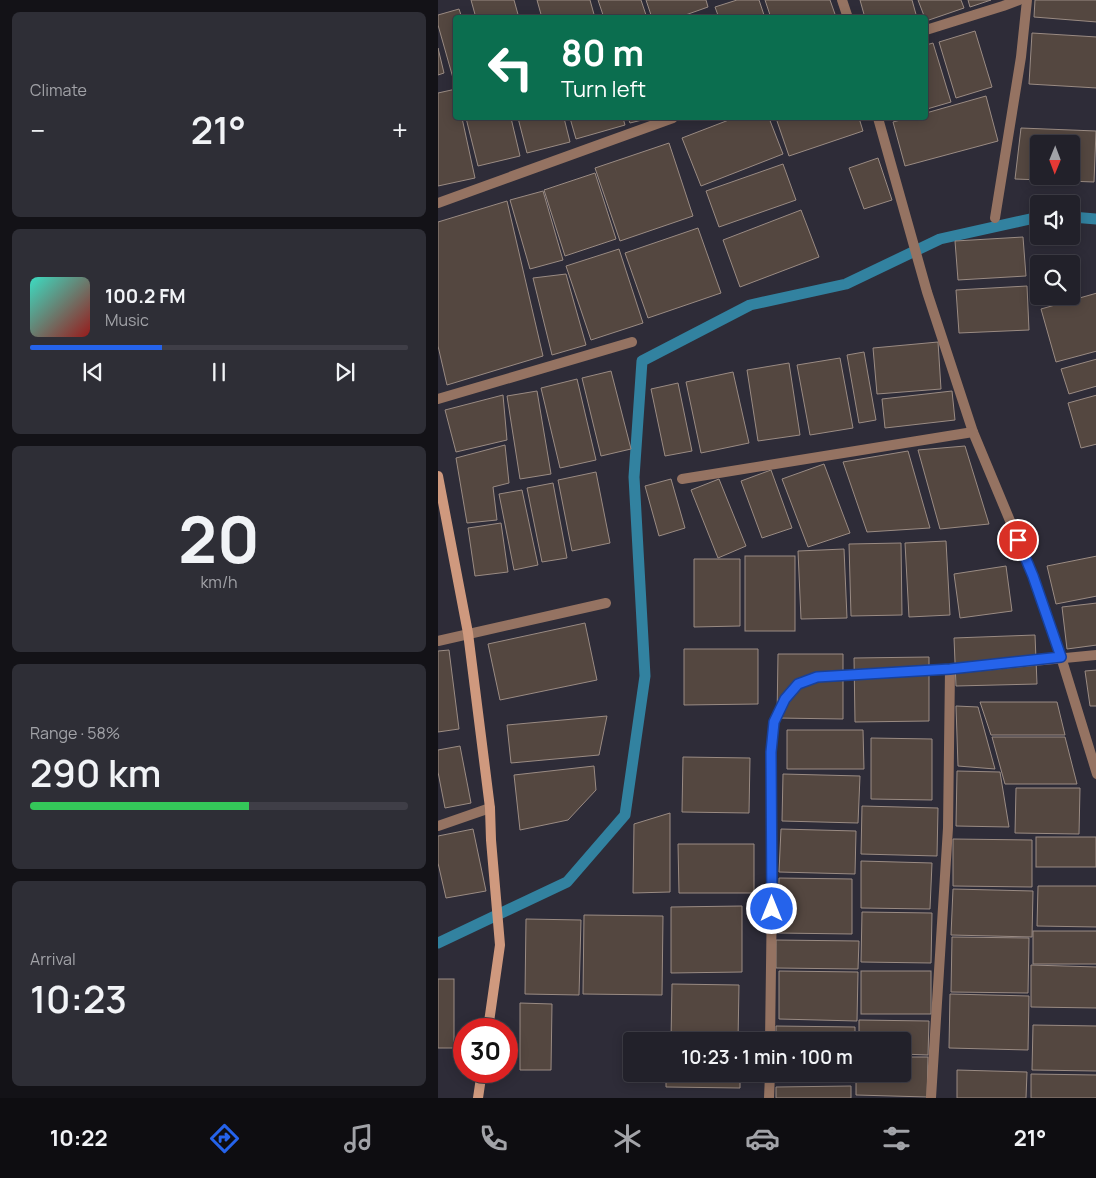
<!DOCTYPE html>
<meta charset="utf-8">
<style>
:root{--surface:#22212a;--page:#2e2e36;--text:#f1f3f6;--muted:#a2a3a8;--line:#3f3e47;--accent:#2563eb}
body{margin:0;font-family:Manrope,sans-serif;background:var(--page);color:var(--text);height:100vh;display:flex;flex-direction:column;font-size:19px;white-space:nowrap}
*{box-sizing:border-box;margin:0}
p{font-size:16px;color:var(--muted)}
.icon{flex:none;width:28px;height:28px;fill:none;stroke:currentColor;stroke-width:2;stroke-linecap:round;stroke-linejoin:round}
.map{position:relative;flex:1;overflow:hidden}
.details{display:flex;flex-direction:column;gap:12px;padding:12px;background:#131217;width:438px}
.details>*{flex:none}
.hud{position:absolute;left:15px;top:15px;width:475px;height:105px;border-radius:5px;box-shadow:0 2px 12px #0003,0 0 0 1px var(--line);background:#0b6e4f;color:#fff;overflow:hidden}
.needle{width:32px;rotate:181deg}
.tools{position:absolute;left:592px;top:135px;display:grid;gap:10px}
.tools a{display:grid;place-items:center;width:50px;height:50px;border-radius:5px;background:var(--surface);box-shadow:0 2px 12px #0003,0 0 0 1px var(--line);font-size:25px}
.speed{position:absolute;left:15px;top:1018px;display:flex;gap:10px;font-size:25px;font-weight:700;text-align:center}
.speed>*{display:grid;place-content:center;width:65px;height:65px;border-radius:50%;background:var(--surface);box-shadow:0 2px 12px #0003,0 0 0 1px var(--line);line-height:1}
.speed .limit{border:8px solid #d22;background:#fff;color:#111}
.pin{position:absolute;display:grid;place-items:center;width:42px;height:42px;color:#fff;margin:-21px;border:2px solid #fff;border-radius:50%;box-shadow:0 1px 5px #0007}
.me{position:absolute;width:55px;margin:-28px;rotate:0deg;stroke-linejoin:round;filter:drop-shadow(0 0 4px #0008)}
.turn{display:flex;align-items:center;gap:18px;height:105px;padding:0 25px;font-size:22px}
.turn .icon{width:65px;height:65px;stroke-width:2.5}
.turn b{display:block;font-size:35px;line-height:42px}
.big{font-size:38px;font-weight:600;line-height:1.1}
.details .widget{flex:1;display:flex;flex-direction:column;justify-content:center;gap:8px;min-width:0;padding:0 18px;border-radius:8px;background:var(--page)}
.details .dial{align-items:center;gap:0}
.dial b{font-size:65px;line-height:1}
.song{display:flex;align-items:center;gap:15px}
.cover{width:60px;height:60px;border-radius:8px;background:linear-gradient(135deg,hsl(170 70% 55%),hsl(0 70% 35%))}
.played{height:5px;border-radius:2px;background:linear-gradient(90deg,var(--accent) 35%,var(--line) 35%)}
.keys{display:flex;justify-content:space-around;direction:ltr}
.heat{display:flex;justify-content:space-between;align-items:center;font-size:28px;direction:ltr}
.charge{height:8px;border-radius:4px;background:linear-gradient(90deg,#34c759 58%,var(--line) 0)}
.trip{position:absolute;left:185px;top:1032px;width:288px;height:50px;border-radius:5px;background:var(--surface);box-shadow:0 2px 12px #0003,0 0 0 1px var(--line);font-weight:600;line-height:50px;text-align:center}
.tabs{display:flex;height:80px;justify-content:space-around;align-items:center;background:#0e0d11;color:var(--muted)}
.tabs .icon{width:35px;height:35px}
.tabs .active{color:var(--accent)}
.tabs b{font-size:22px;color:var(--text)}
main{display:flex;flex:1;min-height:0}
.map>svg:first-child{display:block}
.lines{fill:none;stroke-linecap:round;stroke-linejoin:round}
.stream{stroke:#3282a0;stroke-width:11}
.building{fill:#544740;stroke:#9a8b83;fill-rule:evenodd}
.street{stroke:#957362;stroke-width:10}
.secondary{stroke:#cf997e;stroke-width:10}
.route-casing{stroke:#184099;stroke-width:12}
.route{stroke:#2563eb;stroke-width:9}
</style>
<main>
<section class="details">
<div class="widget"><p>Climate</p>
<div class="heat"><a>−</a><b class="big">21°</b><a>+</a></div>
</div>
<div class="widget">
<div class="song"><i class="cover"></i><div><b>100.2 FM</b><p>Music</p></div></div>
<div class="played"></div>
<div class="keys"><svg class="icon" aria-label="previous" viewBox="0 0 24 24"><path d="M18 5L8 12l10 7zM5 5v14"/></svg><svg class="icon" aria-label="pause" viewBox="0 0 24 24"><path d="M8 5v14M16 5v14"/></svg><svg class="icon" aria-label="next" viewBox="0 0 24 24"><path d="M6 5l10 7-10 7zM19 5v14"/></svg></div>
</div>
<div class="widget dial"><b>20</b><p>km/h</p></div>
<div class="widget"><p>Range · 58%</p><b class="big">290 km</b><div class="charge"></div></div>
<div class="widget"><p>Arrival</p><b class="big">10:23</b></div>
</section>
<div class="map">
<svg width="659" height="1098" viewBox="0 0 659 1098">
<rect width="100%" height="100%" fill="#2e2c38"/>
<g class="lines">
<g class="stream">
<polyline points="634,217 659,219"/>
<polyline points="0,943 129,882 187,815 207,676 196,477 204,361 312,305 408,284 502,239 601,217"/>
</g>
</g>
<g class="building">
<polygon points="33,0 76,0 81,18 38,18"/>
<polygon points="99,0 152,0 157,18 104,18"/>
<polygon points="160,0 203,0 209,18 166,18"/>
<polygon points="208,0 268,0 270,7 239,18 214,18"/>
<polygon points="299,0 321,0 327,18 281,18 277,7"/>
<polygon points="327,0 392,0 398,17 333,18"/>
<polygon points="422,0 474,0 479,18 427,18"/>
<polygon points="480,0 523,0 526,8 488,21"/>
<polygon points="530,0 553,0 532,7"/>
<polygon points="597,0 659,0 659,22 596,17"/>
<polygon points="21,9 24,18 18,18 18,77 15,78 0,25 0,15"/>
<polygon points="537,31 554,87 518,98 501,42"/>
<polygon points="594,33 659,37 659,88 591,84"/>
<polygon points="495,43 513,102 489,109 488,45"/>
<polygon points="0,48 6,73 0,75"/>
<polygon points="18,89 18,118 24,118 37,178 0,186 0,93"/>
<polygon points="548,96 560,141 467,166 455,122 470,118 488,118 488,113"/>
<polygon points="28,118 73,118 82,156 40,166"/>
<polygon points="80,118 126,118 132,142 89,153"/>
<polygon points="132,118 185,118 187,125 138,139"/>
<polygon points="190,118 212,118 192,123"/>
<polygon points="296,118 331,118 345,154 263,186 244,138"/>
<polygon points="338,118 421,118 425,131 351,156"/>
<path d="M583,128L658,131L656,182L577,179ZM601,144H634V176H601Z"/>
<polygon points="231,143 255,216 182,241 157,168"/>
<polygon points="440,158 454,200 426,209 411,168"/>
<polygon points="345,164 358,200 281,227 268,191"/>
<polygon points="157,173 178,239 127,256 106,190"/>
<polygon points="105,191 125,260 92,269 72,200"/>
<polygon points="69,201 105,356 9,385 0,346 0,222"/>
<polygon points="363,210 381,257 302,287 285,240"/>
<polygon points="260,228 283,293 210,318 187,253"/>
<polygon points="585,237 588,276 520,280 517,241"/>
<polygon points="181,249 205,323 153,340 128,266"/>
<polygon points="128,274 148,345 114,355 95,278"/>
<polygon points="589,286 591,330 521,333 518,290"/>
<polygon points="659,293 659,351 618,362 603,309"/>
<polygon points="500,342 503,389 439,394 435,348"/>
<polygon points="426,352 438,420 421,423 409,355"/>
<polygon points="402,358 415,428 372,435 359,365"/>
<polygon points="659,359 659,386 631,394 623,369"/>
<polygon points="351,363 362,435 320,441 309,370"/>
<polygon points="173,371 193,449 163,456 144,378"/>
<polygon points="295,372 311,443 263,453 248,382"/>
<polygon points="139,379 158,460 122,468 103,388"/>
<polygon points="240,383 254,451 227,456 213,389"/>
<polygon points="99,391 113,474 82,479 69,396"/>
<polygon points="514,391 517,420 447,428 444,399"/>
<polygon points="65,395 69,440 18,452 7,410"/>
<polygon points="659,395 659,444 643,448 630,403"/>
<polygon points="67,445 71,483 55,487 59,520 29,523 18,458"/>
<polygon points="527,446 551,524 502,529 480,450"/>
<polygon points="470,451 492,528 429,532 405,462"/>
<polygon points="386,464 412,533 370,547 344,479"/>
<polygon points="333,470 354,528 324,538 303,481"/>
<polygon points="158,472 172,543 134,551 120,480"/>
<polygon points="233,479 247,528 221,536 207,486"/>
<polygon points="281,479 308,546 280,558 253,490"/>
<polygon points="115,483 129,558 104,562 89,488"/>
<polygon points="84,490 100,565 76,570 61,494"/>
<polygon points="63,523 70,572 37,576 30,528"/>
<polygon points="508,541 512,615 471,617 467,543"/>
<polygon points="463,543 464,615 413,616 411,544"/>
<polygon points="406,549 409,618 363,619 360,551"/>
<rect x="307" y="556" width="50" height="75"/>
<polygon points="659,556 659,596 618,604 609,566"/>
<polygon points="256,559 302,559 302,626 256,627"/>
<polygon points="568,566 574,611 522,618 516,574"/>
<polygon points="659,603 659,645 629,649 624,607"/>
<polygon points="147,623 159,680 62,700 50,644"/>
<polygon points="597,635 599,684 518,686 516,638"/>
<polygon points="246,649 320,649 320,704 246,705"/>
<polygon points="11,650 21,729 0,732 0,651"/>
<polygon points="340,654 405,654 405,719 339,718"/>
<polygon points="491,657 491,721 417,722 416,658"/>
<polygon points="659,670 659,706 652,706 647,671"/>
<polygon points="542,702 619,702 627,735 553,735"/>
<polygon points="518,706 540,707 557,769 520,766"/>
<polygon points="169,716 161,755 73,763 69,725"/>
<polygon points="349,730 425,730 426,769 349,769"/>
<polygon points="554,737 627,737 639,784 567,784"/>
<polygon points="433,738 494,739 494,800 433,799"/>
<polygon points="22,746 33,803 7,808 0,772 0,750"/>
<polygon points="245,757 312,758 311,813 244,812"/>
<polygon points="156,766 158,790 130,820 82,830 76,775"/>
<polygon points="519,771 562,772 571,827 518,826"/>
<polygon points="345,774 422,776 420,823 344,821"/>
<polygon points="578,788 642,788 641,834 577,833"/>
<polygon points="424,806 500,808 499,856 423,854"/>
<polygon points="232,813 232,892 195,893 196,824"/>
<polygon points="35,829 48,891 8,898 0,863 0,836"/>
<polygon points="343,829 418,831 417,874 341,872"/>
<rect x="598" y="837" width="60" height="30"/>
<polygon points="515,839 594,840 594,887 515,886"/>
<polygon points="240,844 316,844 316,893 241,893"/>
<polygon points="423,861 494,863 492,909 423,908"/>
<polygon points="341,878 414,879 414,934 340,933"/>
<polygon points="600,886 659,886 659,927 599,926"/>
<polygon points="515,889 595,891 594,937 513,935"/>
<polygon points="304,906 304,972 233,973 233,907"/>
<polygon points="424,912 494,913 493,963 423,962"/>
<polygon points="146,915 225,916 224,995 145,994"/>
<polygon points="88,919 143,920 141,995 87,994"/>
<rect x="595" y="931" width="64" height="33"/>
<polygon points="514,937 591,938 590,993 513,992"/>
<polygon points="338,940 421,941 420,969 338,968"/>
<polygon points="593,965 659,967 659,1008 593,1007"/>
<polygon points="341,971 420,972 419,1021 341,1019"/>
<rect x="423" y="971" width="70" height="43"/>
<rect x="0" y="979" width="16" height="69"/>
<polygon points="234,984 301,985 300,1041 233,1041"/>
<polygon points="512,994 591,996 590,1050 511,1048"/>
<polygon points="82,1003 114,1004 113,1070 82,1070"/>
<polygon points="421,1020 491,1021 490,1055 464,1054 464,1041 421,1041"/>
<polygon points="595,1025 659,1026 659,1071 594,1070"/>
<polygon points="338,1026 417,1027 417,1041 338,1041"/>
<polygon points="464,1057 490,1057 489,1097 418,1095 418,1074 464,1074"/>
<polygon points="519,1070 589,1072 588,1098 519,1098"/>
<polygon points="228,1074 302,1074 302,1088 228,1087"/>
<polygon points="593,1074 659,1075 659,1098 593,1098"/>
<polygon points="413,1086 413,1098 338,1098 338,1087"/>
</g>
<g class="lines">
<g class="street">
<polyline points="404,0 410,18"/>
<polyline points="488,30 565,6 581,0"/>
<polyline points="440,118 489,292 535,432 595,576 623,657 659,774"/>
<polyline points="0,203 235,118"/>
<polyline points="557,218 583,57 589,0"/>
<polyline points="0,399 194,342"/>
<polyline points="244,479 535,432"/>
<polyline points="0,641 168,603"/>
<polyline points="0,826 52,808"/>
<polyline points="332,1041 334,892 333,752 336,722 347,699 360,684 379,677 512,669 659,655"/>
<polyline points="331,1098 332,1074"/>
<polyline points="493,1098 510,828 512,669"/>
</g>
<g class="secondary">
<polyline points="0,476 30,633 52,808 53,840 62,945 50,1029"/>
<polyline points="40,1098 44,1071"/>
</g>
</g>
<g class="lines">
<g class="route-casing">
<polyline id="route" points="334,909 333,752 336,722 347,699 360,684 379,677 512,669 623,657 595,576 580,540"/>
</g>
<use href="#route" class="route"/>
</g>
</svg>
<div class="tools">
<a><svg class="needle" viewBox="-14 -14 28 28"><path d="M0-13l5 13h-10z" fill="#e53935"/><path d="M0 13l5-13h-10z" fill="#a2a3a8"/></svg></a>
<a><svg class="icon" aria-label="sound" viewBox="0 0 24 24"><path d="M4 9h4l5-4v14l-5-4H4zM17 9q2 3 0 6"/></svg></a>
<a><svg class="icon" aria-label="search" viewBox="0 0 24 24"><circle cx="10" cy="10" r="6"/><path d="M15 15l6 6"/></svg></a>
</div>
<div class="speed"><div class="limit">30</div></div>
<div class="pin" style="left:580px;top:540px;background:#d93025"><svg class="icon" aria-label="arrive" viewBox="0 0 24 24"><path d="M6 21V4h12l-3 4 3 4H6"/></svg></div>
<svg class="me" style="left:334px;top:909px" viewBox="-20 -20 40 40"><circle r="17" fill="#2563eb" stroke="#fff" stroke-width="3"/><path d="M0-11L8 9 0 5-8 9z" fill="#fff"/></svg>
<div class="trip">10:23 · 1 min · 100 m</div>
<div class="hud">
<div class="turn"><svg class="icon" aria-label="left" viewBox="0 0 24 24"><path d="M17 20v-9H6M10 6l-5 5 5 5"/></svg><div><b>80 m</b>Turn left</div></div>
</div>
</div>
</main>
<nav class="tabs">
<b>10:22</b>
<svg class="icon active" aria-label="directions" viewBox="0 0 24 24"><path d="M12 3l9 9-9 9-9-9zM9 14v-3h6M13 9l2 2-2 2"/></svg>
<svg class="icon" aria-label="music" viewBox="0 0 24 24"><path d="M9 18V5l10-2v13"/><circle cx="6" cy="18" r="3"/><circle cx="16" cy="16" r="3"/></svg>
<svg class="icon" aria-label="phone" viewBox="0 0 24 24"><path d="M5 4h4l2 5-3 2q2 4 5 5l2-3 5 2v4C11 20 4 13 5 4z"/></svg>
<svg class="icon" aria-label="climate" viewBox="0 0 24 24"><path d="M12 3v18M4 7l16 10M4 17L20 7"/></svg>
<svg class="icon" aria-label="car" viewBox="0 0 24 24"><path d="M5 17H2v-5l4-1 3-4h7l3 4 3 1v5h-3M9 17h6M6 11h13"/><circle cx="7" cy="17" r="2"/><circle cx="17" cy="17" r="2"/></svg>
<svg class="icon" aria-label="filters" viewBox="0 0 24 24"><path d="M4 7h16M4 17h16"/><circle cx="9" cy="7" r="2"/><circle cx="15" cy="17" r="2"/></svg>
<b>21°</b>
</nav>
